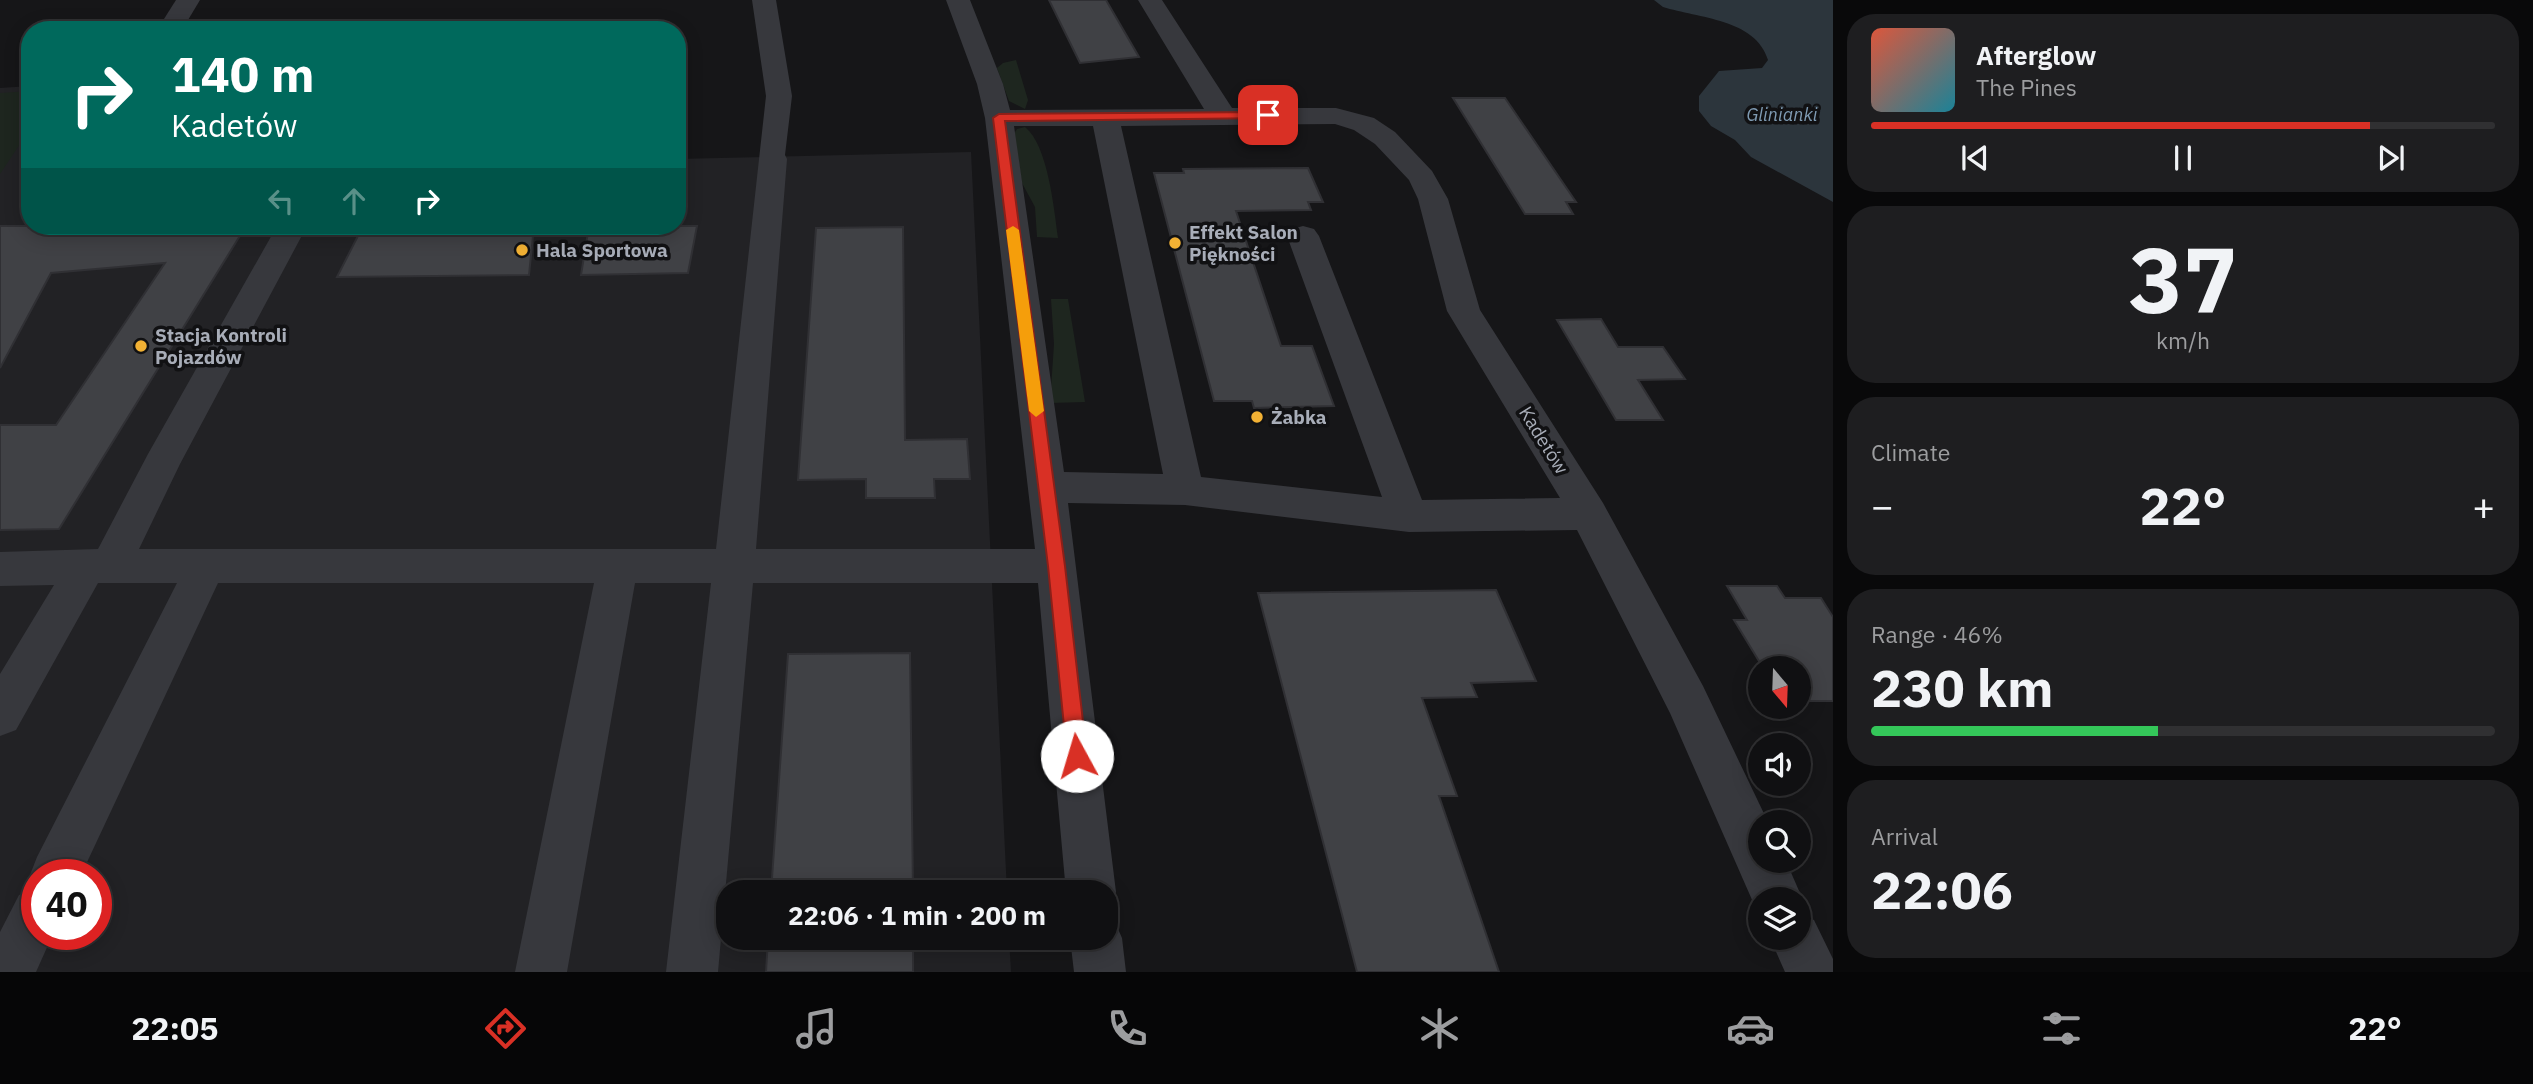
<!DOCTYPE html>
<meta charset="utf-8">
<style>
:root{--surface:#101012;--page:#1e1e20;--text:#f1f3f6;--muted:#9c9d9f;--line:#303032;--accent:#d93025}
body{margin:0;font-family:"IBM Plex Sans",sans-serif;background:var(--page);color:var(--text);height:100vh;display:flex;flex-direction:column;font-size:26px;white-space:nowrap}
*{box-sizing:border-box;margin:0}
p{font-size:23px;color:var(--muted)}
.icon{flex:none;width:38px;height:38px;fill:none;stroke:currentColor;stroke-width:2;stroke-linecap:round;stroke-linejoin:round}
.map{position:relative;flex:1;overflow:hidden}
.details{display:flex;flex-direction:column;gap:14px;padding:14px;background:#09090a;width:700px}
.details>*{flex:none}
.guide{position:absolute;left:21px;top:21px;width:665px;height:214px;border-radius:28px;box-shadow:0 4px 18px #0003,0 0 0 2px var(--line);background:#00695c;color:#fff;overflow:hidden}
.needle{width:46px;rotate:161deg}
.buttons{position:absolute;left:1748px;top:656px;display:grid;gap:14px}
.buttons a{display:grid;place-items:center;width:63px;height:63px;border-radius:50%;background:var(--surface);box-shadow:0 4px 18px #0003,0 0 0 2px var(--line);font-size:35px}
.speed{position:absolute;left:21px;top:859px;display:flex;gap:14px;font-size:35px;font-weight:700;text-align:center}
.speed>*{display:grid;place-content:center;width:91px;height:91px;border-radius:50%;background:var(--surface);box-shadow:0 4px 18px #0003,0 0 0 2px var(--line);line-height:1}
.speed .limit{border:10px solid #d22;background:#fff;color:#111}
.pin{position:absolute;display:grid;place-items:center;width:60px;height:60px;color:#fff;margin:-30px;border-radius:14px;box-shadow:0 4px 10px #0006}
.me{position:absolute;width:77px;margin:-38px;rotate:354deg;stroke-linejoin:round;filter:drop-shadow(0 0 5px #0008)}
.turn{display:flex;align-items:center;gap:24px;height:147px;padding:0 35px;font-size:32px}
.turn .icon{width:91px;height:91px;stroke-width:2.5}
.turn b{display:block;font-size:49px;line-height:60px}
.lanes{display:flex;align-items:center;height:66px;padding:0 35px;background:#0003;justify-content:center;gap:35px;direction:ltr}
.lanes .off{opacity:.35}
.big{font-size:52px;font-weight:700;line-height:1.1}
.details .card{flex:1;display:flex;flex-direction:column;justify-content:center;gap:10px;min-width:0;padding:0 24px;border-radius:28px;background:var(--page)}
.details .dial{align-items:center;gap:0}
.dial b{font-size:91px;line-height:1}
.song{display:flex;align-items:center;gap:21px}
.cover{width:84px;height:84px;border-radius:10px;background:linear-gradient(135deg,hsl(10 70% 55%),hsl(190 70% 35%))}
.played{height:7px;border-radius:4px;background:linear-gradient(90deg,var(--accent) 80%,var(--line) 80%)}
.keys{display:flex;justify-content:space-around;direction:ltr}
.heat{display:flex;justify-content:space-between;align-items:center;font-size:38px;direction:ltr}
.charge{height:10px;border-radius:5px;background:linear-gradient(90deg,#34c759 46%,var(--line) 0)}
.trip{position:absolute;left:716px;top:880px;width:402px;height:70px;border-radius:28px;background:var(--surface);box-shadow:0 4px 18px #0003,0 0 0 2px var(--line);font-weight:700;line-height:70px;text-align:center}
.tab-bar{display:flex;height:112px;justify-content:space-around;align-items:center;background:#060607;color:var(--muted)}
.tab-bar .icon{width:49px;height:49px}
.tab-bar .current{color:var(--accent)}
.tab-bar b{font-size:32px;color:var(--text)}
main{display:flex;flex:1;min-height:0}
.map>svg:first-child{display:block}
.built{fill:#222225;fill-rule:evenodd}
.green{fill:#1e261f}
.water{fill:#2c353c}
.building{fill:#404145;stroke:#303034;stroke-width:2}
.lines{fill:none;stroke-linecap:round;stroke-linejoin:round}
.minor{fill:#37383d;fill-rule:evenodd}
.route{fill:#d93025;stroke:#8d1f18;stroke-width:2}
.slow{fill:#f59e0b}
.poi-dot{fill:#f2b134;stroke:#111113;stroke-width:2.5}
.labels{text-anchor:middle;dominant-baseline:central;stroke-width:7;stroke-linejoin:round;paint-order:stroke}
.far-water-label{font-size:18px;font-style:italic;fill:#7f9bb3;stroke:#111113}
.poi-label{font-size:19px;font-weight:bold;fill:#a8adb8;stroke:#111113;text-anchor:start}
.street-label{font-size:19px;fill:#a8adb8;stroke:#111113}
</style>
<main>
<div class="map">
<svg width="1833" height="972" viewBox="0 0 1833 972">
<rect width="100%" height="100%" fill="#161618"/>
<path class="built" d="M30,86V226H677V159L971,152L1007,892H728V938H1009L1011,972H0V88ZM37,875H96V934H37Z"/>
<g class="green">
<polygon points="1016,60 1028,100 1025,109 1009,101 997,68 1003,63"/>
<polygon points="30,91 30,129 0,174 0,93"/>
<path d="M1025,127C1048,145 1054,209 1058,238L1037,237L1035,207L1022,183L1014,134L1017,129Z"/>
<polygon points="1051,299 1068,299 1085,402 1050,403 1054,344"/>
</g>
<path class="water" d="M1654,0H1833V202L1751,157L1735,140L1711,126L1699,111V96L1719,71L1762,68L1768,60C1756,19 1698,18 1663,7Z"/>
<g class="building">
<polygon points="1049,0 1106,0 1139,57 1080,63"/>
<polygon points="1453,98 1505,98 1576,202 1566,202 1573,214 1525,214"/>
<polygon points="1308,168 1323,202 1308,202 1311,210 1236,211 1281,346 1312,346 1334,406 1254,408 1252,401 1214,401 1154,173 1184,173 1183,169"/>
<polygon points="0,226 246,226 59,529 0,530 0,425 56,425 165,263 51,273 0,368"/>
<polygon points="363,226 534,226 529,275 337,277"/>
<polygon points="589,226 697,226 688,273 581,275"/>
<polygon points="903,227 905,440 967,439 970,479 934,479 935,498 866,498 866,479 798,480 816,228"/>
<polygon points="1601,319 1618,347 1663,347 1685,379 1638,380 1663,420 1616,420 1557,320"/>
<polygon points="1727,586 1777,586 1785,598 1821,598 1833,617 1833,701 1799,701 1799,668 1762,666 1734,620 1747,620"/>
<polygon points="1496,590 1536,681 1471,683 1477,697 1422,698 1457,796 1439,796 1499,972 1357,972 1258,593"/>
<polygon points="910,653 913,892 771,892 788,654"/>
<polygon points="768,938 913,938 913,972 766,972"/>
</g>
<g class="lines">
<g class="minor">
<polygon points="176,0 200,0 182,30 157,30"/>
<path d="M752,0H776L792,96L785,155L787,159L756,549H1035L985,118L977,84L946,0H970L1003,84L1010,110L1204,109L1138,0H1162L1232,108H1336L1374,118L1395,132L1432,171L1448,199L1480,310L1603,503L1703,686L1768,822H1760V861H1786L1803,900L1799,911V900H1760V918L1670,713L1577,530L1409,532L1185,505L1068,503L1116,892L1109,910L1106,911V892H1066L1038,583H753L718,972H666L711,583H635L567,972H515L594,583H218L81,875H37V934H53L36,972H0V932L19,895L35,888L30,875L37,857L177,583H98L16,730L0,736V674L54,585L0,586V552L98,549L148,454L277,226H307L180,464L139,549H716L766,96ZM1335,124L1354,130L1375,144L1409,180L1418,199L1447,311L1560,498L1422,500L1319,236L1314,229L1303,226L1292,229L1287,236L1382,497L1201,477L1121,126ZM1014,126H1093L1163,474L1064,472Z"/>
<polygon points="1799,913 1814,920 1833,959 1833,972 1785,972 1770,938 1799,938"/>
<polygon points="1106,916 1114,920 1122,938 1126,972 1074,972 1070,938 1106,938"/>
</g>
</g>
<polygon class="route" points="1268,112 1272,113 1272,118 1005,121 1065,566 1087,756 1084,763 1077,765 1070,763 1067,756 1048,566 993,118 999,114"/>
<polygon class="slow" points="1013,226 1019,230 1044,411 1036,417 1029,411 1006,230"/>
<g class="poi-dot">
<circle cx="1175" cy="243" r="7"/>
<circle cx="522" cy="250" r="7"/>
<circle cx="141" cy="346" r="7"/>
<circle cx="1257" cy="417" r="7"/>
</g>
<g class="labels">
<g class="far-water-label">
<text x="1782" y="114">Glinianki</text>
</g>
<g class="poi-label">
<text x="1189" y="232">Effekt Salon<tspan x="1189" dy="22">Piękności</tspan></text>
<text x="536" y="250">Hala Sportowa</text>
<text x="155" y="335">Stacja Kontroli<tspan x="155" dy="22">Pojazdów</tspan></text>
<text x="1271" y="417">Żabka</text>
</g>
<g class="street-label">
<text transform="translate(1544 440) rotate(58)">Kadetów</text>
</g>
</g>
</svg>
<div class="buttons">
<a><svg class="needle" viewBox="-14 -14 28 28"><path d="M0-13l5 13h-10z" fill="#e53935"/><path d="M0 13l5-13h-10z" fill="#9c9d9f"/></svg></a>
<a><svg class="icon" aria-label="sound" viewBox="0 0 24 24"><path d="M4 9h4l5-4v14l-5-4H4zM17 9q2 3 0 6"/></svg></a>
<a><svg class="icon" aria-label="search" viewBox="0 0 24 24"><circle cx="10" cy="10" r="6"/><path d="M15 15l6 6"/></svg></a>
<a><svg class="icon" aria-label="layers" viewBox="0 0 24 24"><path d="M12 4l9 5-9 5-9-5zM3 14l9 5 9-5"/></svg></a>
</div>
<div class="speed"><div class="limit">40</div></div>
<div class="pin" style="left:1268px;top:115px;background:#d93025"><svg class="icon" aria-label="arrive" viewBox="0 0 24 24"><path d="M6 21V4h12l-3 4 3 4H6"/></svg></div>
<svg class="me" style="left:1077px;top:756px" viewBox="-20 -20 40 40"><circle r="19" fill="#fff"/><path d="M0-13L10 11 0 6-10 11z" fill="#d93025"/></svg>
<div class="trip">22:06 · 1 min · 200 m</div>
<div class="guide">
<div class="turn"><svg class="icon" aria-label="right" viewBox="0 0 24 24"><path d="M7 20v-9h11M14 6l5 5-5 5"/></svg><div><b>140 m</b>Kadetów</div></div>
<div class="lanes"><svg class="icon off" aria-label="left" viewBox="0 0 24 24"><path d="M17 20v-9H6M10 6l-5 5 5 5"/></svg><svg class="icon off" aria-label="ahead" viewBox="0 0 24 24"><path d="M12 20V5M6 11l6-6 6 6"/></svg><svg class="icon" aria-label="right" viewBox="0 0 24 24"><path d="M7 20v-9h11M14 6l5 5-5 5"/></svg></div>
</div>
</div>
<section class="details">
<div class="card">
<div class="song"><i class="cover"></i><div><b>Afterglow</b><p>The Pines</p></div></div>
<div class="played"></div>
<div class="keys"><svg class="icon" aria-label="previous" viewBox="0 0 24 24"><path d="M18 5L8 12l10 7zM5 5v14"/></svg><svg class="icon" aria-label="pause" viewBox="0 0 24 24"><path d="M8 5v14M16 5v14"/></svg><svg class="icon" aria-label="next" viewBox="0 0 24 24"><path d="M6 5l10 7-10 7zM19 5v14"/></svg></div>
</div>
<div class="card dial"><b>37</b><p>km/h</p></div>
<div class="card"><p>Climate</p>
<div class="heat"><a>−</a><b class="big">22°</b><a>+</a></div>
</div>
<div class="card"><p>Range · 46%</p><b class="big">230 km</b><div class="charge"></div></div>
<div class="card"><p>Arrival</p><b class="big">22:06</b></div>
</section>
</main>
<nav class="tab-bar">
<b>22:05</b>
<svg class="icon current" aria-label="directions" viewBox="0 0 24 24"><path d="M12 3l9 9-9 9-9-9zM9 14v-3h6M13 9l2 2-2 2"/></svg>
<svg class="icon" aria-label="music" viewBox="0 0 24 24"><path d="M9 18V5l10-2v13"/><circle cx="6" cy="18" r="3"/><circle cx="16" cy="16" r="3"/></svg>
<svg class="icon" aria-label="phone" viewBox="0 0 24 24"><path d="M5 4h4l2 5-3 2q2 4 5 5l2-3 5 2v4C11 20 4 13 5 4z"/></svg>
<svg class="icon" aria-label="climate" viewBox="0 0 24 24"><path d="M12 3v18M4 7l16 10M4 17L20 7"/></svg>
<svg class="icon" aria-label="car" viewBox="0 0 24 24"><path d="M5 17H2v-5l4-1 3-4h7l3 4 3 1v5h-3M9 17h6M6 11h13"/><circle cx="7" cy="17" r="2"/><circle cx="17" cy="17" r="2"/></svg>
<svg class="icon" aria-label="filters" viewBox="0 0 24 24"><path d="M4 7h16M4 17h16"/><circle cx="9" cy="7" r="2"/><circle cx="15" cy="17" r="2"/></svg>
<b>22°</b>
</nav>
